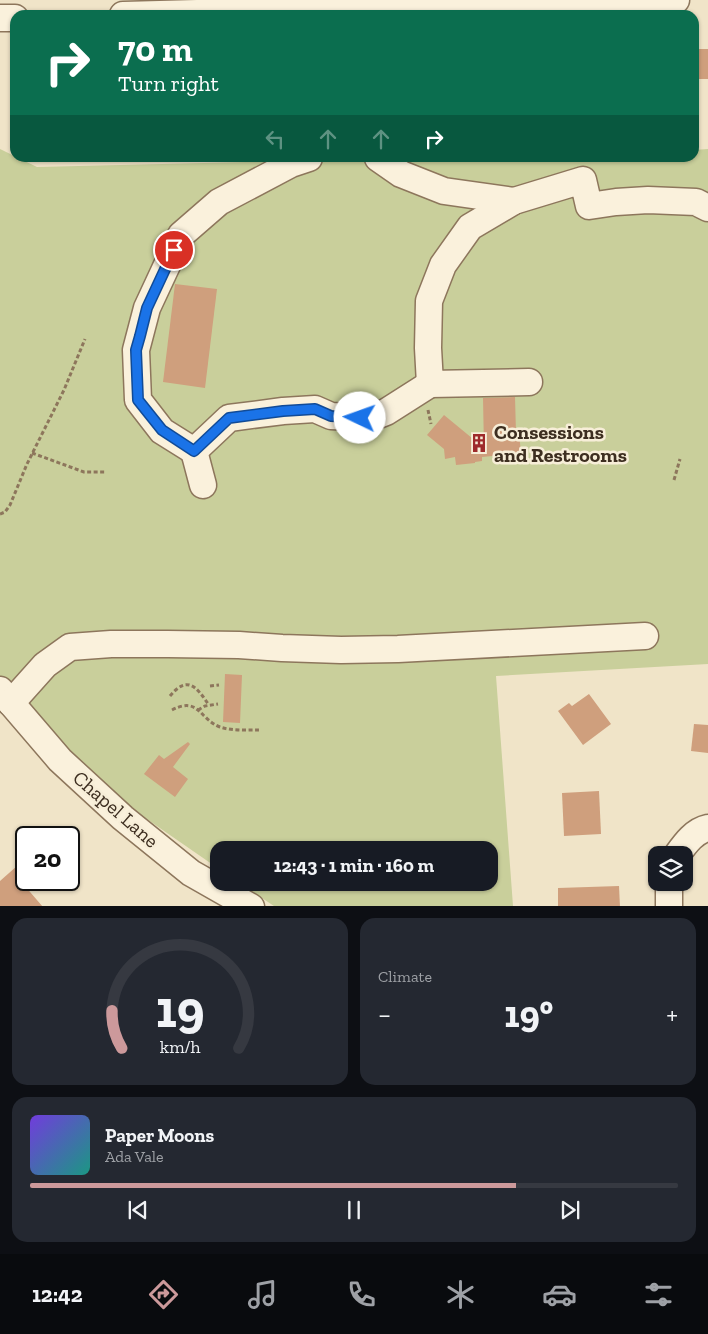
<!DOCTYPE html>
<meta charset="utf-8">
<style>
:root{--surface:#171b24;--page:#242831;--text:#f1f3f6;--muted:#9ea1a6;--line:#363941;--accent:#cc999b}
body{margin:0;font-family:"Zilla Slab",serif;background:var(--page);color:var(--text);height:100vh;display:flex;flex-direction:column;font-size:19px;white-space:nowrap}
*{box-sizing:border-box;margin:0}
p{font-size:16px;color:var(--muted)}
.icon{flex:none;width:28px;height:28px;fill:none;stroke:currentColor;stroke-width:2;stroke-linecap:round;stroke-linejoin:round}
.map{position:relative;height:906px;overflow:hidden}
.drawer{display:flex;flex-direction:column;gap:12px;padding:12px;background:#0d0f14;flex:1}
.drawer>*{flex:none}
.guide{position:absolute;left:10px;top:10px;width:689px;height:152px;border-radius:15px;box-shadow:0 1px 4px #0004;background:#0b6e4f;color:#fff;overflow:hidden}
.tools{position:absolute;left:648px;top:846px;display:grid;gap:10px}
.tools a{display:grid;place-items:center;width:45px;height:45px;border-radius:10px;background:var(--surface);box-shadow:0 1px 4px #0004;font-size:25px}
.speed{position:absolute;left:15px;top:826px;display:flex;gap:10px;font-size:25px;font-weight:700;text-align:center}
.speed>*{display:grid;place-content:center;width:65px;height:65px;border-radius:50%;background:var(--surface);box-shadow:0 1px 4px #0004;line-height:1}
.speed .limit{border:2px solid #111;border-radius:8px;background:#fff;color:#111}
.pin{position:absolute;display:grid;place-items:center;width:42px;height:42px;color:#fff;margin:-21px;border:2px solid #fff;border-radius:50%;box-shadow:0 1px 5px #0007}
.me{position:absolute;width:55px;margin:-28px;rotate:273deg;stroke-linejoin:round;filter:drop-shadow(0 0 4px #0008)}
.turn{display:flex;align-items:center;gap:18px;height:105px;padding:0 25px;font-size:22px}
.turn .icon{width:65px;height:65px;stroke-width:2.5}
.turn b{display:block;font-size:35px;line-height:42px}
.lanes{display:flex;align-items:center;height:48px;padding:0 25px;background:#0003;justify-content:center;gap:25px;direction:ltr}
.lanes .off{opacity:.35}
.big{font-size:38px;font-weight:800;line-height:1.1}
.drawer .card{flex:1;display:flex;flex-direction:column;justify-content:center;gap:8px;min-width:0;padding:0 18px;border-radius:15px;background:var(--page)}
.drawer .dial{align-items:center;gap:0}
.dial svg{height:130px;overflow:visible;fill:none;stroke:var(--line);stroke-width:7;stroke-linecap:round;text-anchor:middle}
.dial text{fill:var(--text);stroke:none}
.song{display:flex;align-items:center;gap:15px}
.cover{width:60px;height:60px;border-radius:8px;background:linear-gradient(135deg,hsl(260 70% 55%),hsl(170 70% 35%))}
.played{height:5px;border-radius:2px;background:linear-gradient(90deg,var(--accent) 75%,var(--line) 75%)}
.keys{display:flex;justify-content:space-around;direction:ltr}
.heat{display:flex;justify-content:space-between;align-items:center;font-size:28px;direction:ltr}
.drawer .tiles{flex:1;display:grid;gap:12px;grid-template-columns:1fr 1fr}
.card:last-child{grid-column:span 2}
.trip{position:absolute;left:210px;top:841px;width:288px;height:50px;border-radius:15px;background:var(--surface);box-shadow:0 1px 4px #0004;font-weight:800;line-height:50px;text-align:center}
.tabs{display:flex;height:80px;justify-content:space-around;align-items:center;background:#090b0e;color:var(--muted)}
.tabs .icon{width:35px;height:35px}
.tabs .active{color:var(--accent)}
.tabs b{font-size:22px;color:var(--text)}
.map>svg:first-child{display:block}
.green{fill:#c9cf9b}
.building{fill:#cf9f7d}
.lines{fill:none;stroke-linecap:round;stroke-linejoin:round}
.minor-casing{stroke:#8d765c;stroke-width:29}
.path{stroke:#8d765c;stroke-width:3;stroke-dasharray:4 2.5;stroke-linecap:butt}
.minor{stroke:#faf1dc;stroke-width:26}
.route-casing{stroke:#114b97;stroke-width:12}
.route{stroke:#1a73e8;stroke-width:9}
.labels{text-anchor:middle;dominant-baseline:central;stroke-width:5;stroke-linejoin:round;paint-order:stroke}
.poi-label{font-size:20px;font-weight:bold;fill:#3d2e20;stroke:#f7eed8;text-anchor:start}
.street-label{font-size:20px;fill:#3d2e20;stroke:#f7eed8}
</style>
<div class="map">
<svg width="708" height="907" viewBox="0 0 708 907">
<rect width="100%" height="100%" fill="#f0e4c8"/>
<polygon class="green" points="0,149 37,167 406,158 694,158 694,150 708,149 708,664 496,676 513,906 274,906 239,883 489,882 489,850 219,850 219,869 76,770 0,676"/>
<g class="building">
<rect x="694" y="49" width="14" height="30"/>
<polygon points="175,284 217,289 205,388 163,382"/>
<polygon points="515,397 516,433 519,433 521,453 482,457 482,461 475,462 475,463 456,465 455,457 445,459 444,449 427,435 444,415 484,448 483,398"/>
<polygon points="225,674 242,675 240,723 223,722"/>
<polygon points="589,694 611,724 583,745 558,711 569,703 572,706"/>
<polygon points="694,724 708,725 708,753 691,751"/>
<polygon points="188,742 190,744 173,767 188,779 175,797 144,774 159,755 164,759"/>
<polygon points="599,791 601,834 564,836 562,793"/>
<polygon points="26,858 26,883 24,885 43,907 0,907 0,881"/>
<polygon points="619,886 620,907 558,907 558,888"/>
</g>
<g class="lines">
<g class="minor-casing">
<g id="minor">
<polyline points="123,15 676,0"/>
<polyline points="0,18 15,18"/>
<polyline points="309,158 291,164 219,202 181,235 147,308 136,350 138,400 162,431 194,451 229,418 283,411 315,409 331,416 371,418 386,412 430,384"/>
<polyline points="378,158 401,174 444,191 514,201"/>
<polyline points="529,382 430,384 428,348 429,301 443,265 470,227 514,201 583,180 589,206 616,202 648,200 696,202 708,208"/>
<polyline points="194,451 203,485"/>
<polyline points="0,690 60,760 123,818 191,873 251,907"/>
<polyline points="11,703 45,665 70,647 111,644 168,644 239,645 282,648 341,650 398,649 645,636"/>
<path d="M677,855C685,844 694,831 708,828"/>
<polyline points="669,882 669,907"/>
</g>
</g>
<g class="path">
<polyline points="428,410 431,424"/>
<polyline points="32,453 84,472 106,472"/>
<polyline points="674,480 680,459"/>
<polyline points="0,514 5,512 10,505 27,464 64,390 85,339"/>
<polyline points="210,686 219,685"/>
<path d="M170,696C188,674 197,688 209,705"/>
<path d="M172,710C199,696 199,719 220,727C232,731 247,730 260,730"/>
<polyline points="198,710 205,706 218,704"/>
</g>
<use href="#minor" class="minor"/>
</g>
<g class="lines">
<g class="route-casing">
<polyline id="route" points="174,250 147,308 140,336 136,350 138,400 162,430 194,451 229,418 283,411 315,409 331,416 360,418"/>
</g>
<use href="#route" class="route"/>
</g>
<defs>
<g id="building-bare" transform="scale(1.5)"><path d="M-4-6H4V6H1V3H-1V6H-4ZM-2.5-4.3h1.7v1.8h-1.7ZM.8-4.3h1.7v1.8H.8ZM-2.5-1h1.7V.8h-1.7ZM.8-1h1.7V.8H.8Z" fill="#9e2a2b" stroke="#f7eed8" stroke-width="2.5" paint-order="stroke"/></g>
</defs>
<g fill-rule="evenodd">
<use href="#building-bare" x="479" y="443"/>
</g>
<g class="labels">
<g class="poi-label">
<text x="494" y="432">Consessions<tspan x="494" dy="23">and Restrooms</tspan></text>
</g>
<g class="street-label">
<text transform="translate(116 809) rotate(41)">Chapel Lane</text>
</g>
</g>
</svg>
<div class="tools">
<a><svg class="icon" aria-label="layers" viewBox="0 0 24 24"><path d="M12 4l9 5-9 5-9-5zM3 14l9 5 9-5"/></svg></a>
</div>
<div class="speed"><div class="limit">20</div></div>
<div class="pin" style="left:174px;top:250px;background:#d93025"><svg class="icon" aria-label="arrive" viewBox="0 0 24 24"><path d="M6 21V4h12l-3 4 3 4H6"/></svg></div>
<svg class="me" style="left:360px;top:418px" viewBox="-20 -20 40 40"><circle r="19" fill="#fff"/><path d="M0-13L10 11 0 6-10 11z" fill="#1a73e8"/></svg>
<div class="trip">12:43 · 1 min · 160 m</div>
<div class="guide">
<div class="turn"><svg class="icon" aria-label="right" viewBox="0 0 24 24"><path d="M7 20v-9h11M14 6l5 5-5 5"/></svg><div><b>70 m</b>Turn right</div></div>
<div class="lanes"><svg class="icon off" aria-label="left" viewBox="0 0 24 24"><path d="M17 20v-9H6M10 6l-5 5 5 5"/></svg><svg class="icon off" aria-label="ahead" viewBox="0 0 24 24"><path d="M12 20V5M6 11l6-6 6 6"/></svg><svg class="icon off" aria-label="ahead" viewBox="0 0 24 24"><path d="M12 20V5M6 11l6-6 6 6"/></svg><svg class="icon" aria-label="right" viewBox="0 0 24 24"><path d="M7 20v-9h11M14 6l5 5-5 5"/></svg></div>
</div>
</div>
<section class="drawer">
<div class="tiles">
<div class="card dial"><svg viewBox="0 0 100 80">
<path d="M14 69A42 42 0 1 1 86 69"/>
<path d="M14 69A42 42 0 0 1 8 46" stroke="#cc999b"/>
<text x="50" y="56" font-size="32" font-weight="700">19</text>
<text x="50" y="72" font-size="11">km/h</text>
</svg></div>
<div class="card"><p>Climate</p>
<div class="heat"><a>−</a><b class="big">19°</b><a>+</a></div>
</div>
<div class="card">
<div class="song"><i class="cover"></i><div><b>Paper Moons</b><p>Ada Vale</p></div></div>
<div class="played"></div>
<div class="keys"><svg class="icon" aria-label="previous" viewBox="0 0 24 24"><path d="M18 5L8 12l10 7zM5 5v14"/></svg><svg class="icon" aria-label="pause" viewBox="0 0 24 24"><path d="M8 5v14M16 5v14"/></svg><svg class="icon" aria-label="next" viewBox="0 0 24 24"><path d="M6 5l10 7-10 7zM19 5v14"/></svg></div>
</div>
</div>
</section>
<nav class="tabs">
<b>12:42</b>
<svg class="icon active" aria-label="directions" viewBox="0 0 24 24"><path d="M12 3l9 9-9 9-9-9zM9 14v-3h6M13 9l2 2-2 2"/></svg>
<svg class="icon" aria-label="music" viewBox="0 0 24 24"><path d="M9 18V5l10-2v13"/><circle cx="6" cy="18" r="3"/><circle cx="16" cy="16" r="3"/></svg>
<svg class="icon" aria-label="phone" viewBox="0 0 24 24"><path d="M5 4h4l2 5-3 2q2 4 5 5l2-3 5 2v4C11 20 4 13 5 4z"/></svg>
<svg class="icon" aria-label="climate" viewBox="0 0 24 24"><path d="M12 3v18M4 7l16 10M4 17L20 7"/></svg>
<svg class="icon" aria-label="car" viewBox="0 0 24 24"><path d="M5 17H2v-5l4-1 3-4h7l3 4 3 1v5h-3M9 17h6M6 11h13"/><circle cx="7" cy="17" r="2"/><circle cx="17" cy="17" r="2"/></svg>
<svg class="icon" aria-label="filters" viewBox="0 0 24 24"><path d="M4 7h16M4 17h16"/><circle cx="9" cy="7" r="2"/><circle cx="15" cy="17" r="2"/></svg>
</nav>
